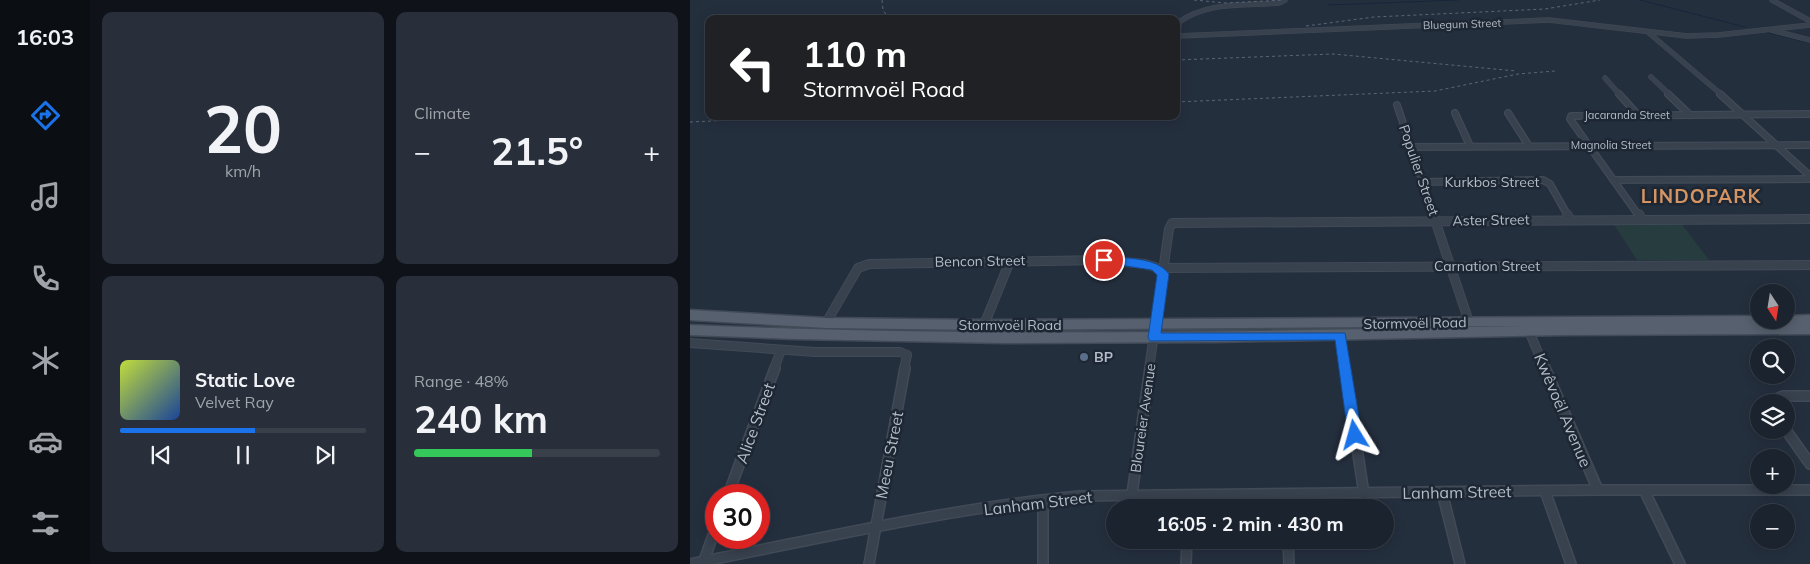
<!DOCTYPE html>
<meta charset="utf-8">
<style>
:root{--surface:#1b232e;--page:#282f3a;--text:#f1f3f6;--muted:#a0a4aa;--line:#39404a;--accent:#1a73e8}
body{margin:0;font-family:Mulish,sans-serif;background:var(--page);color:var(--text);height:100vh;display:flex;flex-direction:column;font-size:19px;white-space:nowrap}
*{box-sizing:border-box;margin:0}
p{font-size:16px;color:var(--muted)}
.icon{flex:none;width:28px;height:28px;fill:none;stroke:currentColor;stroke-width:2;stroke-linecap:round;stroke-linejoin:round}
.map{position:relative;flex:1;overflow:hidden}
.sheet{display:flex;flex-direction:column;gap:12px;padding:12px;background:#0f1319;width:600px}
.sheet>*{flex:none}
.top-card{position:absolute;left:15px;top:15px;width:475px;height:105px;border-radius:10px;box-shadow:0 2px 12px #0003,0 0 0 1px var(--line);background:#202124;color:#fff;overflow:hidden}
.needle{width:32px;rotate:168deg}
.fabs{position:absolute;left:1060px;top:284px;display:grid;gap:10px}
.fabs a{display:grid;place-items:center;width:45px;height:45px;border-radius:50%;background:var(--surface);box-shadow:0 2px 12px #0003,0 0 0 1px var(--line);font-size:25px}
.speed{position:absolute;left:15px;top:484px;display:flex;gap:10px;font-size:25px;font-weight:700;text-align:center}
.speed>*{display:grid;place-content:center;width:65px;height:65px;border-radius:50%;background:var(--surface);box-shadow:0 2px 12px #0003,0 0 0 1px var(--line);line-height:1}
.speed .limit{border:8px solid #d22;background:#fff;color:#111}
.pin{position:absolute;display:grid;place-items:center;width:42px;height:42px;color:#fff;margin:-21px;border:2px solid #fff;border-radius:50%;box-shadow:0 1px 5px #0007}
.me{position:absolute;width:55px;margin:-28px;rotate:352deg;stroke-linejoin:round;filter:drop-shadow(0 0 4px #0008)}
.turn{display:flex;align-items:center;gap:18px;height:105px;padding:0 15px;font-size:22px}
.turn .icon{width:65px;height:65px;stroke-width:2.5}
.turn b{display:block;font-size:35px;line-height:42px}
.big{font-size:38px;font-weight:700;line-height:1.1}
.sheet .widget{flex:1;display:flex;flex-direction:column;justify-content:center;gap:8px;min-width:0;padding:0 18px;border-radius:10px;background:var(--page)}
.sheet .dial{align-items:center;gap:0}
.dial b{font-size:65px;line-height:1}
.song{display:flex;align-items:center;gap:15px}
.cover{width:60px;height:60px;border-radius:8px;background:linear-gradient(135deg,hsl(70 70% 55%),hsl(220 70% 35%))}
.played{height:5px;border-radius:2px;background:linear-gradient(90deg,var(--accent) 55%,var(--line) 55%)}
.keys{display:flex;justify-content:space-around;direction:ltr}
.heat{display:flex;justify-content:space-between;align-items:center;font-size:28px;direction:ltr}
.charge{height:8px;border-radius:4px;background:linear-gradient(90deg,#34c759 48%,var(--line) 0)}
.sheet .tiles{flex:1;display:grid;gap:12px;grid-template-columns:repeat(2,1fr)}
.trip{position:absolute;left:416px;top:499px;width:288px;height:50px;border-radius:25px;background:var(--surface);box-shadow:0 2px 12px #0003,0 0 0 1px var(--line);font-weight:700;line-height:50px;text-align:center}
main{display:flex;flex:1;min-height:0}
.tabs{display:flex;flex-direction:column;width:90px;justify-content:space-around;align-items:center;background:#0b0e12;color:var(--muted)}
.tabs .icon{width:35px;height:35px}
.tabs .on{color:var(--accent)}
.tabs b{font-size:22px;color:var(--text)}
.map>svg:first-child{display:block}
.green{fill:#263c3f}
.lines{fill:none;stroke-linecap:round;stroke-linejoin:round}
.stream{stroke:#17263c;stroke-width:1}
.street-far3-casing{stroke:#414a57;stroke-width:5.5}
.street-far2-casing{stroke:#414a57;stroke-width:8}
.street-far1-casing{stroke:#414a57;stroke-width:10}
.street-casing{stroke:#414a57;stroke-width:12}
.primary-casing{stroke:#414a57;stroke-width:3}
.street-far3{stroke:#38414e;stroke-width:4.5}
.street-far2{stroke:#38414e;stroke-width:5.5}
.street-far1{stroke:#38414e;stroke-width:8}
.street{stroke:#38414e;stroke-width:9}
.primary{fill:#56606e;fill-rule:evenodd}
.rail{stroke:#5a6575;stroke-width:1;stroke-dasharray:3 3;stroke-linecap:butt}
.route{fill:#1a73e8;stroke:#114b97}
.service-dot{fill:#5c6f8a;stroke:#1d2633;stroke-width:2}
.labels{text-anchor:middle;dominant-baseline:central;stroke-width:5;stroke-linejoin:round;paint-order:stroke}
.far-street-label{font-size:11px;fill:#b4bcc9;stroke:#1d2633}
.street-label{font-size:14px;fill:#b4bcc9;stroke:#1d2633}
.poi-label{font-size:14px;font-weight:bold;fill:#b4bcc9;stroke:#1d2633;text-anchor:start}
.near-street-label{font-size:16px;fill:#b4bcc9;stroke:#1d2633}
.district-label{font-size:19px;font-weight:bold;letter-spacing:1px;fill:#d59563;stroke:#1d2633}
</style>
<main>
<nav class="tabs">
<b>16:03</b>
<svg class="icon on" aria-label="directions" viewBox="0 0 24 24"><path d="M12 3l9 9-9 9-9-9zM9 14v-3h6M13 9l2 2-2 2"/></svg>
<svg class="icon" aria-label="music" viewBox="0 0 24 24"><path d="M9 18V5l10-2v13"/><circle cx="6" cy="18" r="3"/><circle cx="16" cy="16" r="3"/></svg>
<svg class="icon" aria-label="phone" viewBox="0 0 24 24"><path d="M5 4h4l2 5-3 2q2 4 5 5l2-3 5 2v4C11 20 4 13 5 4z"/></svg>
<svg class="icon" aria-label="climate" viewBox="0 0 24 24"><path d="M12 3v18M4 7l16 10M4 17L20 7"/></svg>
<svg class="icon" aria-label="car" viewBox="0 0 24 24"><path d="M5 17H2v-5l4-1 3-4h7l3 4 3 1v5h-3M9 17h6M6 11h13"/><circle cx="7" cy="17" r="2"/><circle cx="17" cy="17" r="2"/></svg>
<svg class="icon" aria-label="filters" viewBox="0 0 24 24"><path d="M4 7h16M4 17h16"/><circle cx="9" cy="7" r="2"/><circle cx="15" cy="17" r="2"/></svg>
</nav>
<section class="sheet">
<div class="tiles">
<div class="widget dial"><b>20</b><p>km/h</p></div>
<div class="widget"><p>Climate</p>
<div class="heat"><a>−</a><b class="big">21.5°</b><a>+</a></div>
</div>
<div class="widget">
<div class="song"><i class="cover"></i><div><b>Static Love</b><p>Velvet Ray</p></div></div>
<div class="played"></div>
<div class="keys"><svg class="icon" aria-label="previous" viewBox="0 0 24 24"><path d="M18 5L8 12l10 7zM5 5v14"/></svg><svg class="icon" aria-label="pause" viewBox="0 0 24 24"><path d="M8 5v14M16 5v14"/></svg><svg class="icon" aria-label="next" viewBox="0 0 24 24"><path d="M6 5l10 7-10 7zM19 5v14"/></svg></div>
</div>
<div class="widget"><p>Range · 48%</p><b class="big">240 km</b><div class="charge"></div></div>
</div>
</section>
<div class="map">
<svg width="1120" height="564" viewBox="0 0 1120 564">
<rect width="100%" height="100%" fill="#242f3e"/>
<polygon class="green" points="923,223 991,223 1019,260 947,260"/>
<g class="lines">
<g class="stream">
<polyline points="950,0 1055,27"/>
<polyline points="638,5 768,0"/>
<polyline points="1075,32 1120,43"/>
</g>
<g class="street-far3-casing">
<g id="street-far3">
<path d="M595,0L589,3C555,6 519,1 489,22L488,36L859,20L997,36L1028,35L1120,25"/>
<polyline points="1082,0 1120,21"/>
<polyline points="1081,30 1120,40"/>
<polyline points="959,33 1032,95"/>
<polyline points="961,77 980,95"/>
<polyline points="915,78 930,95"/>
</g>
</g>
<g class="street-far2-casing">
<g id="street-far2">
<polyline points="929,94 948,115"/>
<polyline points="978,94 1000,115"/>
<polyline points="1030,94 1120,176"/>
<polyline points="707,105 744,216"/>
<polyline points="765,113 780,146"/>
<polyline points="818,113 839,146"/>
<polyline points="721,147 1120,145"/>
<polyline points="924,180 1120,179"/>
<polyline points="733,182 853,180 860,184 878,216"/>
<polyline points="949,216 880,119 881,116 1120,114"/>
</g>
</g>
<g class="street-far1-casing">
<g id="street-far1">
<polyline points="743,214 779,322"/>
<polyline points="877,214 880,219"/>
<polyline points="949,214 952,219"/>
<polyline points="474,268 1120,265"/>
<polyline points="136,323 168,268 179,264 414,260 455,264 465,267 473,274"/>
<polyline points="294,325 320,261"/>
<polyline points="839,331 855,369"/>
<polyline points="650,336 655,369"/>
<polyline points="0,343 125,352 210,352 217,355 214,369"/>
<polyline points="84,369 91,350"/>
<polyline points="459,369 479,229 482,223 1120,219"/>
</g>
</g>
<g class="street-casing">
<g id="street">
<polyline points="655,368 674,494"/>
<polyline points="855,368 908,490"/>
<polyline points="1080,402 1093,396 1120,396"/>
<polyline points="1096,430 1120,464"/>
<polyline points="954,490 990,564"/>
<polyline points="855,491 881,564"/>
<polyline points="752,492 770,564"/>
<polyline points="442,494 460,368"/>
<polyline points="595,494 596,508"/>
<polyline points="38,495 85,368"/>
<polyline points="500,496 500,508"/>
<polyline points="353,501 353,564"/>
<polyline points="598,540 599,564"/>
<polyline points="13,563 26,527"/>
<path d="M0,564C129,539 259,508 390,496L908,490H1120"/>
<polyline points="179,564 215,368"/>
<polyline points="496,564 497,540"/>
</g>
</g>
<g class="primary-casing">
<path id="primary" d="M0,310L136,318L294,320L1069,316V320H1096V316L1120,315V334L874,335L524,342L314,343L105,339L0,335V325C277,337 555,332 832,326L294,330L136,328L0,320Z"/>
</g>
<use href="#street-far3" class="street-far3"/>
<use href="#street-far2" class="street-far2"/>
<use href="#street-far1" class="street-far1"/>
<use href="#street" class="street"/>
<use href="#primary" class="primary"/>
<g class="rail">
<polyline points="192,0 193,10 199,19"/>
<polyline points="504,0 535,3 594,0"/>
<polyline points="616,26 684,17 855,9 910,0"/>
<polyline points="486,60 643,54 826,71"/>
<polyline points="486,102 745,91 828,74 865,71"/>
<polyline points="0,122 132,116"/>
</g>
</g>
<path class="route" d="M414,256C434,259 466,256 479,274L471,333H655L672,435L670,439L665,440L660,439L658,435L645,340L460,341L458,338L467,275L462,270L410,262L409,260L410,257Z"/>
<circle class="service-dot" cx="394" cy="357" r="5"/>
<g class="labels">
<g class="far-street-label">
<text transform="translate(772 24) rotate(-2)">Bluegum Street</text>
<text x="937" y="115">Jacaranda Street</text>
<text x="921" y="145">Magnolia Street</text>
</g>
<g class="street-label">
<text transform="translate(729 170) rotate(71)">Populier Street</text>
<text x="802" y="182">Kurkbos Street</text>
<text transform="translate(801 220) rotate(-1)">Aster Street</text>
<text transform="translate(290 261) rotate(-1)">Bencon Street</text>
<text x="797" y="266">Carnation Street</text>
<text transform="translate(725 323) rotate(-1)">Stormvoël Road</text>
<text x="320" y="325">Stormvoël Road</text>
<text transform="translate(453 418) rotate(-82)">Bloureier Avenue</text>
</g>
<g class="poi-label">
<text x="404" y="357">BP</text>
</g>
<g class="near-street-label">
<text transform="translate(873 410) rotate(67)">Kwêvoël Avenue</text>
<text transform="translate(65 423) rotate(-70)">Alice Street</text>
<text transform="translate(199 455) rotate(-79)">Meeu Street</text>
<text transform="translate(767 492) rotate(-1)">Lanham Street</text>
<text transform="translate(348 503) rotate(-7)">Lanham Street</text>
</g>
<g class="district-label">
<text x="1011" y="196">LINDOPARK</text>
</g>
</g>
</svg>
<div class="fabs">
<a><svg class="needle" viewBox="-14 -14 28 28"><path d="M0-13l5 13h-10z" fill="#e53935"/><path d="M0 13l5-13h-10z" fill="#a0a4aa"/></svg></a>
<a><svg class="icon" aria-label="search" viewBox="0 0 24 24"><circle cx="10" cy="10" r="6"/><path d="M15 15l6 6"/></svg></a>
<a><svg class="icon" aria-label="layers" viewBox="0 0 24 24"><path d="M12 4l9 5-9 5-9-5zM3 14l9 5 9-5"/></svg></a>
<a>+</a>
<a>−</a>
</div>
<div class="speed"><div class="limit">30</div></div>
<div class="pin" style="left:414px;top:260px;background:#d93025"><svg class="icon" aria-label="arrive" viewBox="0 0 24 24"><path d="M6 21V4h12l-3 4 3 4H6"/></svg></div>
<svg class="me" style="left:665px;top:435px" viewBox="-20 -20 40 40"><path d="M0-17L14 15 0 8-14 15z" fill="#1a73e8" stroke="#fff" stroke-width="4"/></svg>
<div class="trip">16:05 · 2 min · 430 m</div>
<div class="top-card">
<div class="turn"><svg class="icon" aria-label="left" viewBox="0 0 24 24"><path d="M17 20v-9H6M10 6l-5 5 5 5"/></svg><div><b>110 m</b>Stormvoël Road</div></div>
</div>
</div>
</main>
